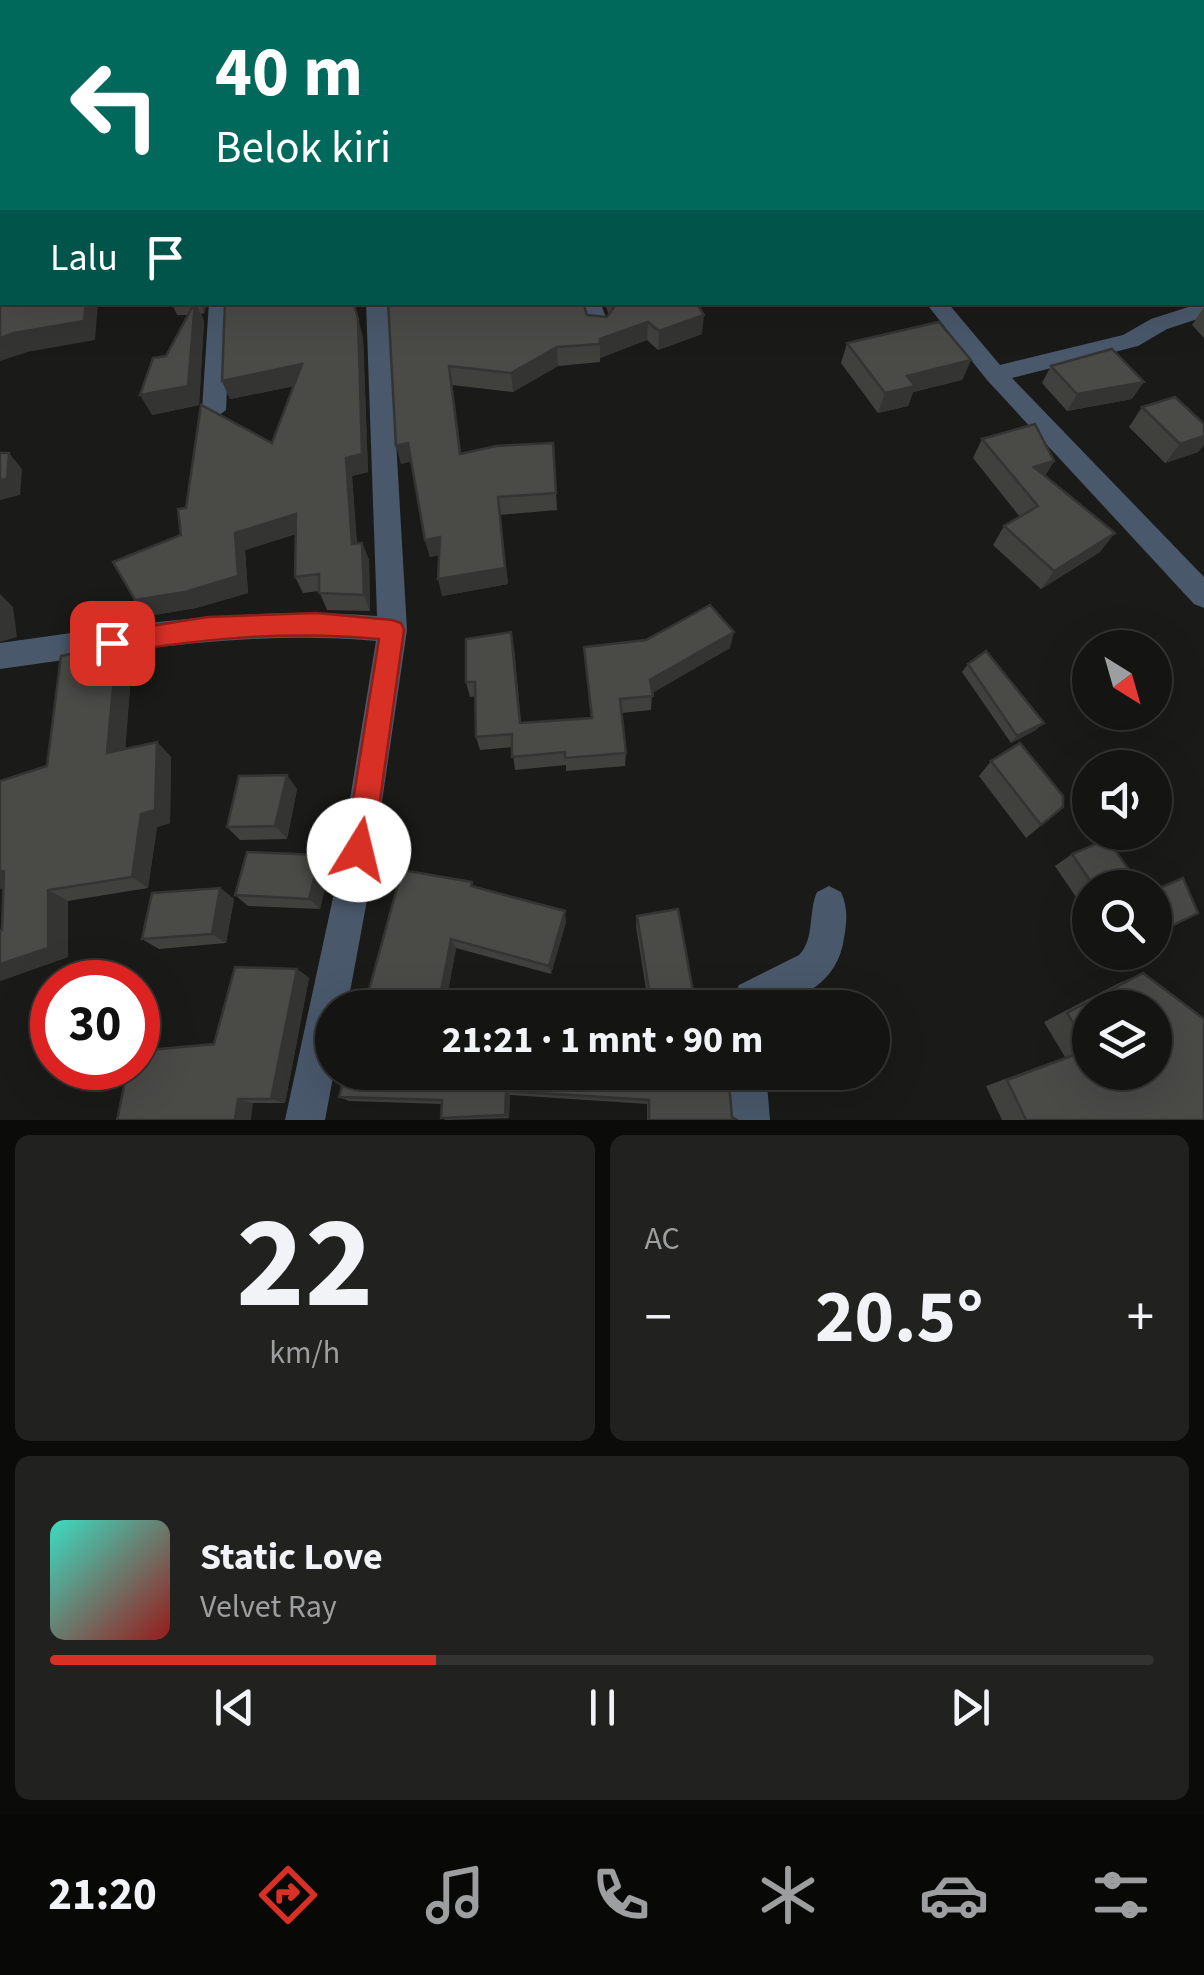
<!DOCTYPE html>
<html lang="id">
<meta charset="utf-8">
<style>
:root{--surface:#141412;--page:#212120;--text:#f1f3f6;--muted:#9d9e9f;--line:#333332;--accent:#d93025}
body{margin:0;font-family:"Source Sans 3",sans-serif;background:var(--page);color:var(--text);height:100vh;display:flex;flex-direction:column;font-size:38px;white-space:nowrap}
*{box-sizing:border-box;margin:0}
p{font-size:32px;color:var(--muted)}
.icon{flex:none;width:55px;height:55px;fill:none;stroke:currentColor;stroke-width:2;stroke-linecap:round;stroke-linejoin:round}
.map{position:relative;height:1120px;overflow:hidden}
.sheet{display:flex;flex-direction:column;gap:15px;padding:15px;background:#0b0b0a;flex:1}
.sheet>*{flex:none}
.hud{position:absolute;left:0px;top:0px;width:1205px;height:305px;box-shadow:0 10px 40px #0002,0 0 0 2px var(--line);background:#00695c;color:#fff;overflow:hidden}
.needle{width:65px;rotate:143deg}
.controls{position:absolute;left:1072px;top:630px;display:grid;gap:20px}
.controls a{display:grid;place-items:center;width:100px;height:100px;border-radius:50%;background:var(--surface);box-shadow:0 10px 40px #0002,0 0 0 2px var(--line);font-size:50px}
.speed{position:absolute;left:30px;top:960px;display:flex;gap:20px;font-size:50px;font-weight:700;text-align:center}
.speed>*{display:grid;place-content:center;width:130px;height:130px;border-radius:50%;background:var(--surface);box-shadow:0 10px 40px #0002,0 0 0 2px var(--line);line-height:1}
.speed .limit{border:15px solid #d22;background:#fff;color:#111}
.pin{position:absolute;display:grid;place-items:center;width:85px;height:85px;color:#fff;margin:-42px;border-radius:20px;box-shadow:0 5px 15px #0006}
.me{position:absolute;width:110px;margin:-55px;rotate:9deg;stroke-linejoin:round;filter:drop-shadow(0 0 8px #0008)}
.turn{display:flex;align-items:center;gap:35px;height:210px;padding:0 50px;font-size:45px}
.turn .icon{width:130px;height:130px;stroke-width:2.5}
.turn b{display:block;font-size:70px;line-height:85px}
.then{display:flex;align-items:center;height:95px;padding:0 50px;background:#0003;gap:20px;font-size:38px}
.big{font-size:75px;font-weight:700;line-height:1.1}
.sheet .widget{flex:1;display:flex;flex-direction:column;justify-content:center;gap:15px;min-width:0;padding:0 35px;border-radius:15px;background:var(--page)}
.sheet .dial{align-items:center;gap:0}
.dial b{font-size:130px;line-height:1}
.song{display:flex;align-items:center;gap:30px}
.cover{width:120px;height:120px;border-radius:15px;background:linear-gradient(135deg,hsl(170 70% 55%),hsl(0 70% 35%))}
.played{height:10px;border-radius:5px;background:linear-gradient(90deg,var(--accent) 35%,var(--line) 35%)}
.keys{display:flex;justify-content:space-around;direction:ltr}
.heat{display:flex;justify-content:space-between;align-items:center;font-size:55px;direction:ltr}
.sheet .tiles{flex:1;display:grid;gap:15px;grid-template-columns:1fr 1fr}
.widget:last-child{grid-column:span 2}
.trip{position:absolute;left:315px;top:990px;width:575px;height:100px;border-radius:50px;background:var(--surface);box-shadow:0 10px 40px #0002,0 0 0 2px var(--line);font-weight:700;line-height:100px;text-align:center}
.tabs{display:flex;height:160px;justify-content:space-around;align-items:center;background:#080807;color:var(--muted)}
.tabs .icon{width:70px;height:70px}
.tabs .selected{color:var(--accent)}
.tabs b{font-size:45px;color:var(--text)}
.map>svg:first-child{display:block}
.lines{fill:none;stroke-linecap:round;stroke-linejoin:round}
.minor{fill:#49586b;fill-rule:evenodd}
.wall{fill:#40403d}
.shaded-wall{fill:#343432}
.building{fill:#4a4a47;stroke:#343432;stroke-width:2.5}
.route{fill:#d93025;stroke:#8d1f18;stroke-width:2.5}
</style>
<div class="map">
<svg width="1204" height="1120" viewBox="0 0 1204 1120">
<rect width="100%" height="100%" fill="#1a1b18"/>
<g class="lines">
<g class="minor">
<polygon points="1157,0 1174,0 1175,2 1158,2"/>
<polygon points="1204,7 1204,16 1202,16 1202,7"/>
<rect x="1202" y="59" width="2" height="10"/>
<rect x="1202" y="132" width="2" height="11"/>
<polygon points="209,302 231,302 226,410 214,419 202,410"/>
<path d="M366,302H388L407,630L370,884L347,1008H332L334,1072L325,1120H285L336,884L376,641C249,629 125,652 0,669V643C126,626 250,605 377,616Z"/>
<polygon points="578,302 600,302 610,327 607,332 591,332"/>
<polygon points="925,302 947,302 1000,365 1123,335 1151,319 1204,302 1204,317 1167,329 1138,346 1012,378 1204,577 1204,608 1194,604 987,380"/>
<path d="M829,886L841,892C848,907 847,922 844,938C836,996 778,1008 728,1008L739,985L799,955C815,939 808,912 817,892Z"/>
<polygon points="726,1072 766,1072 770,1120 730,1120"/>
</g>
</g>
<g class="wall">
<polygon points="171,302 208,302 204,313 201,314 204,321 199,405 152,415 166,356 188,315 177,315"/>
<polygon points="388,302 607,317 609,315 604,302 696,302 702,334 658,350 647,340 600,358 600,362 558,366 513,392 452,385 461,453 553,443 557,510 500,515 508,584 442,596 439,555 430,557 425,540 411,461 401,464"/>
<polygon points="1204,307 1204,338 1192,325"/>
<polygon points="363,337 368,472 352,476 357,544 362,543 369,560 370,611 327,610 319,591 303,593 295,577 296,534 245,550 248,593 196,608 148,616 135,600 181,535 186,508 272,443 294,386 230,399 222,381"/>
<polygon points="847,343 971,360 962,380 913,392 908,406 878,413 841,363"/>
<polygon points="1051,366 1132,399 1067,411 1042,383"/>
<polygon points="1142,407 1204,424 1204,445 1198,452 1165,463 1129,427"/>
<polygon points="982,439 1054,461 1045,476 1100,552 1041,589 993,545 1004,526 1020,517 973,458"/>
<polygon points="514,647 521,723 591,718 584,647 730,648 652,693 651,710 621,713 626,753 625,766 566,771 566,765 515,770 512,747 480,750 476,737 476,696 470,697 466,682"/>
<polygon points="132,661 125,749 157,742 171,757 170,823 157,827 148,888 68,901 68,957 0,981 0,930 2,930 47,766"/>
<polygon points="968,664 1036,730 1011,743 962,672"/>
<polygon points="991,761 1063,807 1026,838 979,776"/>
<polygon points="297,789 287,839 240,840 227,827"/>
<polygon points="1072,854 1142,888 1090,888 1090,918 1055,866"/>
<polygon points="330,867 320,909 248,906 235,895"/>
<polygon points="474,887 566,922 551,974 456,948 445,1008 364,1008"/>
<polygon points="220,888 234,899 226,943 159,949 142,939"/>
<polygon points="637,916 696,1008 649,1008 636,926"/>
<polygon points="297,969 309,978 285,1103 253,1103 117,1120 214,1044"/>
<polygon points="1143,973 1204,1120 1002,1120 986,1086 1065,1057 1044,1022 1117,984"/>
<polygon points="728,1072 732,1117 737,1120 647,1120 647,1104 510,1095 509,1118 446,1120 441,1118 442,1104 349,1101 339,1097"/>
</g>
<g class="shaded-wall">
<polygon points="415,0 467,0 467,2 393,2"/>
<polygon points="515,0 545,0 545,2 514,2"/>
<polygon points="0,87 2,91 2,116 0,120"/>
<polygon points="86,302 98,302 95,340 27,352 0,361 0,338"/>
<polygon points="195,302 204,321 199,405 152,415 140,395 188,386"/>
<polygon points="200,302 208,302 204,313"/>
<polygon points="1178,302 1193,302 1175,307"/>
<polygon points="704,315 702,334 658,350 659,331"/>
<polygon points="358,319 363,337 368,472 352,476 358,561 352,544 346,458"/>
<polygon points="648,322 647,340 600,358 600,339"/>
<polygon points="557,347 558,366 513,392 511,373"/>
<polygon points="971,360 962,380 913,392 908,406 878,413 885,393 907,376"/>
<polygon points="302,364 309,383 230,399 222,381"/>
<polygon points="1144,382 1132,399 1067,411 1077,394"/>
<polygon points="1204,436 1204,445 1198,452 1165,463 1180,444"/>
<polygon points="408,443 413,461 401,464 396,446"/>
<polygon points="9,453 22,469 20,495 0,500 0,480"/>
<polygon points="1054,461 1042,480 1034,467"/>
<polygon points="498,497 508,584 442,596 438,579"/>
<polygon points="296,514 304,531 245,550 248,593 196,608 148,616 135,600 235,533"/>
<polygon points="1115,533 1100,552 1041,589 1054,571"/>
<polygon points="440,537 444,554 430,557 425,540"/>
<polygon points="362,543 369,560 370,611 364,595"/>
<polygon points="0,594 13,607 17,637 0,642"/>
<polygon points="734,632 730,648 649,695 650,680"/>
<polygon points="117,644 132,661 124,768 107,753"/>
<polygon points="1044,723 1036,730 1011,743 1017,736"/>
<polygon points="157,742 171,757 170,823 157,827 148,888 132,877 141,814"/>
<polygon points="287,775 297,789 287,839 275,826"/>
<polygon points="320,855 330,867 320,909 309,899"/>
<polygon points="4,871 26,883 0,889 0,872"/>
<polygon points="220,888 234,899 226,943 212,934"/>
<polygon points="48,890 68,901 68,957 0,981 0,964"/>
<polygon points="565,911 566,922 551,974 549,966"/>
<polygon points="451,939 456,948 445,1008 438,1008"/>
<polygon points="297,969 309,978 285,1103 271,1099"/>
<polygon points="506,1091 510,1095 509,1118 505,1115"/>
<polygon points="238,1099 253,1103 251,1120 235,1120"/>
</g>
<g class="building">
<polygon points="133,0 415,0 393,2 132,2"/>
<polygon points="464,0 515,0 514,2 463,2"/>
<polygon points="588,0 645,0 649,2 587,2"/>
<polygon points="658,0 900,0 904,2 658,2"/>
<polygon points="1204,17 1204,40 1202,40 1202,18"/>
<polygon points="0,158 2,159 2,302 86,302 84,321 14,333 0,338"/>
<polygon points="1202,204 1204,206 1204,244 1202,244"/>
<polygon points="1202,252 1204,253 1204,283 1202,283"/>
<polygon points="195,302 188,386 140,395 153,358 166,356"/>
<polygon points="225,302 353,302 358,319 362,454 346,458 352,544 362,543 364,595 319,593 319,574 295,577 296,514 235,533 238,576 185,592 135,600 113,562 181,535 178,509 186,508 201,405 272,443 302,364 222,381"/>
<polygon points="388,302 583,302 587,315 607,317 614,307 612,302 696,302 704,315 659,331 648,322 600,339 600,344 557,347 511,373 449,366 460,454 496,446 553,443 556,493 498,497 505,568 438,579 440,537 425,540 408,443 396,446"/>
<polygon points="939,322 971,360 907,376 915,386 885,393 847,343"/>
<polygon points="1112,349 1144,382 1077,394 1051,366"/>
<polygon points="1175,397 1204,424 1204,436 1180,444 1142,407"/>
<polygon points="1035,424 1054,461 1034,467 1115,533 1054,571 1004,526 1038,506 982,439"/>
<polygon points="0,453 9,453 7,479 0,480"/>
<polygon points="710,605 734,632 650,680 653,696 620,699 626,753 565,758 565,752 512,757 512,734 476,737 475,682 466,682 466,639 511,632 520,723 592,718 584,647 646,640"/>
<polygon points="117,644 107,753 157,742 155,810 141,814 132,877 48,890 48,948 0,964 0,930 2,930 4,871 0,872 0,781 47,766 61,656"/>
<polygon points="986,651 1044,723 1017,736 968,664"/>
<polygon points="1020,743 1063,796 1063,807 1041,825 991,761"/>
<polygon points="287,775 275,826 227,827 239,776"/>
<polygon points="1107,839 1142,888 1095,888 1072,854"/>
<polygon points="247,852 320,855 309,899 235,895"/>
<polygon points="402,870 472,882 471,886 565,911 549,966 451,939 438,1008 364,1008"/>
<polygon points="1183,878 1198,913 1155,934 1155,890"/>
<polygon points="220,888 212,934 142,939 152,893"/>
<polygon points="678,909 696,1008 652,1008 637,916"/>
<polygon points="235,967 297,969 271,1099 238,1099 235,1120 117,1120 128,1068 138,1068 138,1051 214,1044"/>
<polygon points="1143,973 1204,1019 1204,1120 1026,1120 1007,1080 1090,1049 1090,1072 1155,1072 1155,1008 1090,1008 1090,1049 1067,1013"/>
<polygon points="346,1072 728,1072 732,1117 737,1120 649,1120 649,1100 506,1091 505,1115 441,1118 442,1100 339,1097"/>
</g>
<path class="route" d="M316,613L392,620L401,623L404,630L373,850L369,860L359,864L349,860L345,850L379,639C288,630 202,639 112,653L103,650L99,643L103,635L112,632L208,617Z"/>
</svg>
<div class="controls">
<a><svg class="needle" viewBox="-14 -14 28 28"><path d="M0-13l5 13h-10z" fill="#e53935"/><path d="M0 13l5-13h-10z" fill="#9d9e9f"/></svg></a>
<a><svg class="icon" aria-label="sound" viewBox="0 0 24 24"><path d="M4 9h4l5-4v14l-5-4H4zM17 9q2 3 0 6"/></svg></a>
<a><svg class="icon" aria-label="search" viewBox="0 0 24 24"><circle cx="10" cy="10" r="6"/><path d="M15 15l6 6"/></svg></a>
<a><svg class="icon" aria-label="layers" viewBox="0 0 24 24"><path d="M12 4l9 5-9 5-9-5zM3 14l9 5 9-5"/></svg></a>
</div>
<div class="speed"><div class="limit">30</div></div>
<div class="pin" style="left:112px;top:643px;background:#d93025"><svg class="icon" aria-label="arrive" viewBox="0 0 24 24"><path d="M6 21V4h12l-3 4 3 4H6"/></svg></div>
<svg class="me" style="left:359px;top:850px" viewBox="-20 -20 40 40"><circle r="19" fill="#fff"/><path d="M0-13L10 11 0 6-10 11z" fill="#d93025"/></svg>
<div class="trip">21:21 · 1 mnt · 90 m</div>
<div class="hud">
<div class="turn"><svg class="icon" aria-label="left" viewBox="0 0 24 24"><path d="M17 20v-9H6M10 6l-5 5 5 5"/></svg><div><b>40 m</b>Belok kiri</div></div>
<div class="then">Lalu<svg class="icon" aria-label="arrive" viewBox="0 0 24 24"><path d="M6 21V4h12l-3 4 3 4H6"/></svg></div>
</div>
</div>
<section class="sheet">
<div class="tiles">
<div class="widget dial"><b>22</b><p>km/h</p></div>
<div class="widget"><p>AC</p>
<div class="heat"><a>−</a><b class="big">20.5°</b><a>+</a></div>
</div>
<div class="widget">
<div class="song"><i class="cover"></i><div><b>Static Love</b><p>Velvet Ray</p></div></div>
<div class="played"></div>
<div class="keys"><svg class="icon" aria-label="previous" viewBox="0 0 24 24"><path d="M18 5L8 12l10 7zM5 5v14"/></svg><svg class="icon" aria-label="pause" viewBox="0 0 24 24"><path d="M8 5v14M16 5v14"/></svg><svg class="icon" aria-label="next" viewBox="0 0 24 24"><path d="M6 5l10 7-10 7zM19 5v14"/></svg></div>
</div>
</div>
</section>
<nav class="tabs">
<b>21:20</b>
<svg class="icon selected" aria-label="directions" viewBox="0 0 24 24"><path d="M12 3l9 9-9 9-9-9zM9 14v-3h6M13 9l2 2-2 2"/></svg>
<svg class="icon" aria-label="music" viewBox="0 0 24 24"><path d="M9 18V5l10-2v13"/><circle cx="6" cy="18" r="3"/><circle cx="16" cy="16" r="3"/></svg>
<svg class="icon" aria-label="phone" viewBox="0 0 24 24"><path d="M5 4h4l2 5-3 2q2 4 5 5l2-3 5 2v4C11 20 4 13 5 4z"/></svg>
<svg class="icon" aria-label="climate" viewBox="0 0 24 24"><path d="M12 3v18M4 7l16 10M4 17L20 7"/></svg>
<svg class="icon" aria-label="car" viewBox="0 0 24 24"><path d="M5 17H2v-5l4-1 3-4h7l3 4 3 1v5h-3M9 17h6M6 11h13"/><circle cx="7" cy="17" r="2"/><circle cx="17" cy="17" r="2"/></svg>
<svg class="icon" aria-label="filters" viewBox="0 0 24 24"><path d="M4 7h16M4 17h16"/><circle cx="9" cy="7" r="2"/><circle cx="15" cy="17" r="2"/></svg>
</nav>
